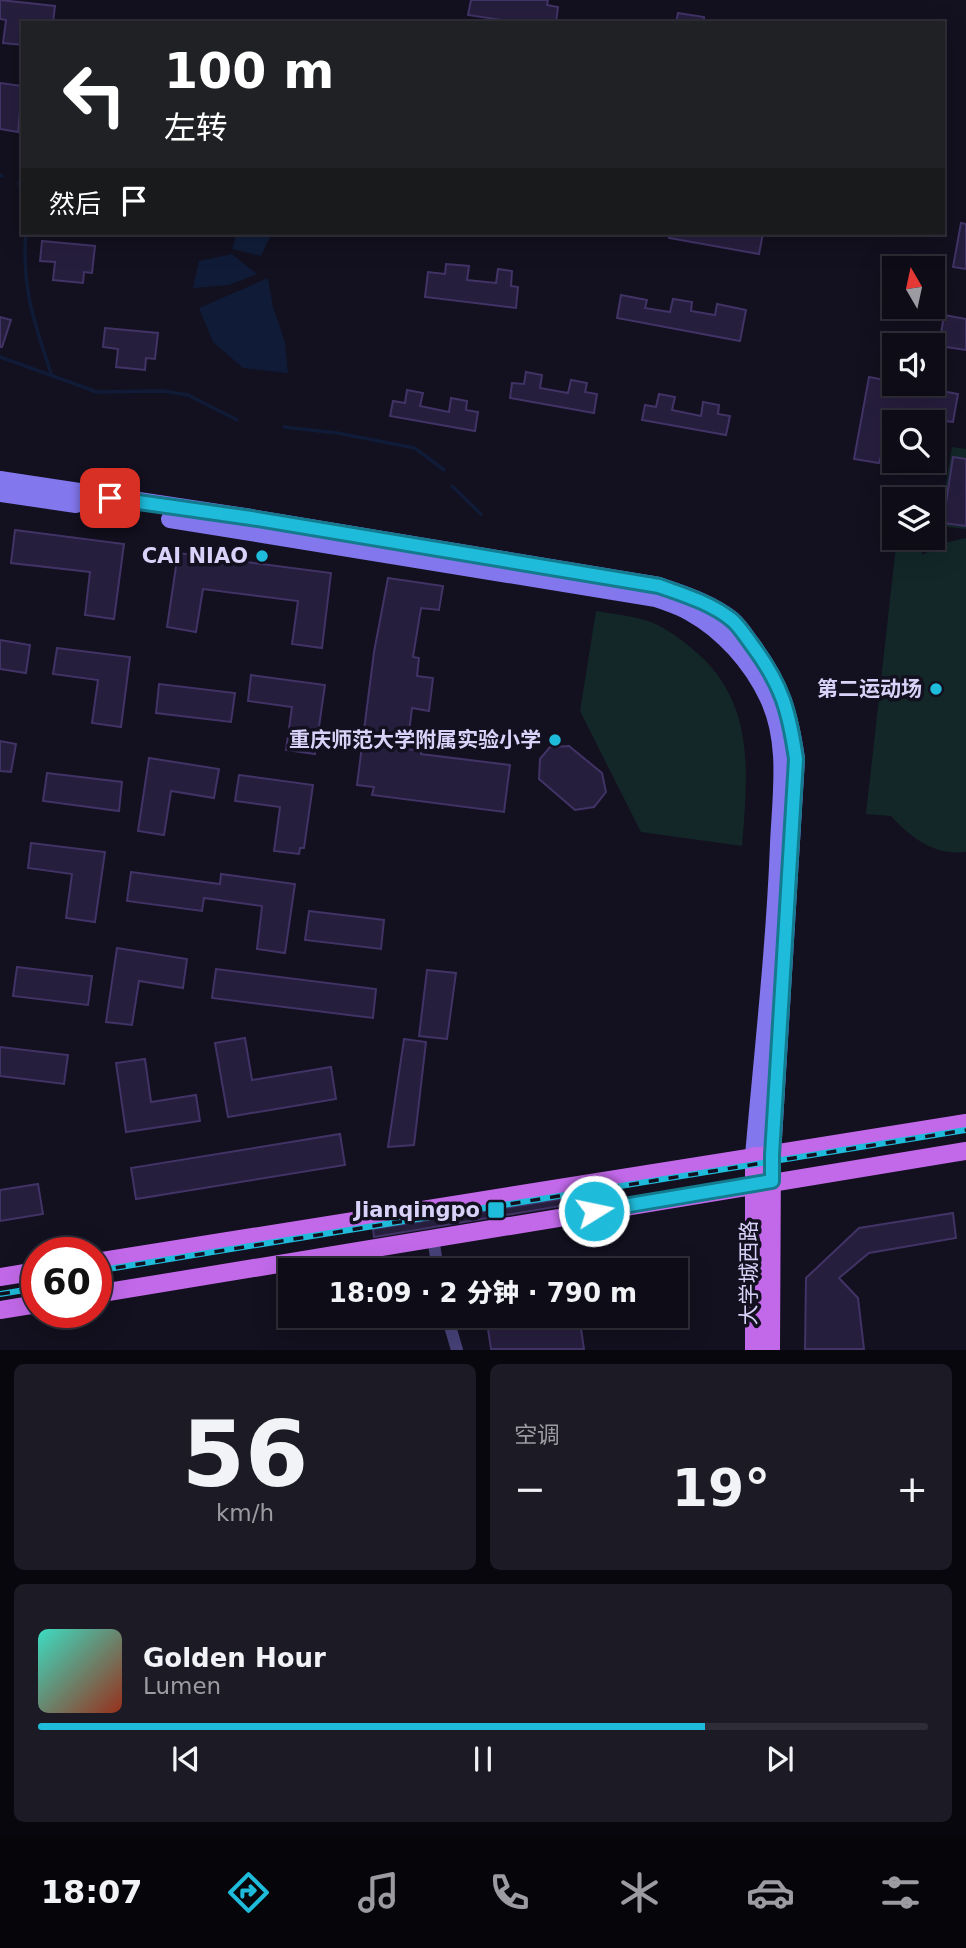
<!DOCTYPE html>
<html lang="zh">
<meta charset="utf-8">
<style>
:root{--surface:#0e0c17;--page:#1c1a24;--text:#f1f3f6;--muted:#9b9ba1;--line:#2e2c36;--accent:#1fbbda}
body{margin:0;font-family:"DejaVu Sans","Noto Sans SC",sans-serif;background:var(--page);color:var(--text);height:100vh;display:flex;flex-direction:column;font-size:26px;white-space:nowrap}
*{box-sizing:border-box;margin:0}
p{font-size:23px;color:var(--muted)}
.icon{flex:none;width:38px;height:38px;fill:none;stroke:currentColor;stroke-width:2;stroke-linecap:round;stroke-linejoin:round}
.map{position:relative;height:1350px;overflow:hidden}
.panel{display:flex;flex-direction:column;gap:14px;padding:14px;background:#08070d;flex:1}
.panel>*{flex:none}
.top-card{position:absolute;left:21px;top:21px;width:924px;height:214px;border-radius:0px;box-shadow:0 7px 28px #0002,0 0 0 2px var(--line);background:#202124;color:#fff;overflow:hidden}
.needle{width:46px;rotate:351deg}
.controls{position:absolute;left:882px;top:256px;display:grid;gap:14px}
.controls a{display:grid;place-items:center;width:63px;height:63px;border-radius:0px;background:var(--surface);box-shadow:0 7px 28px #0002,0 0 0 2px var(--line);font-size:35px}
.speed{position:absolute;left:21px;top:1237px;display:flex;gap:14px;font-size:35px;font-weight:700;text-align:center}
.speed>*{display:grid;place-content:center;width:91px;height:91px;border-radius:50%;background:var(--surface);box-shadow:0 7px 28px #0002,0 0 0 2px var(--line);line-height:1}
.speed .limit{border:10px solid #d22;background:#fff;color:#111}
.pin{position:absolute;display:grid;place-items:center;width:60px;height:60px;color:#fff;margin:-30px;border-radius:14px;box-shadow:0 4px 10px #0006}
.me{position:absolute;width:77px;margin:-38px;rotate:80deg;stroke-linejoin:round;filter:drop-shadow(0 0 5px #0008)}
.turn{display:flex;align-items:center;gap:24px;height:147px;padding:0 28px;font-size:32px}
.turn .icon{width:91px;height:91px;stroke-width:2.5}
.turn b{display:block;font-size:49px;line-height:60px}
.then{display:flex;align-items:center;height:66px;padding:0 28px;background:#0003;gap:14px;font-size:26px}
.big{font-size:52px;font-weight:800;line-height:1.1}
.panel .card{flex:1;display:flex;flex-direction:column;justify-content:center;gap:10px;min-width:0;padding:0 24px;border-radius:10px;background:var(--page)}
.panel .dial{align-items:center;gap:0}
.dial b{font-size:91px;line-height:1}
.song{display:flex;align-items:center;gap:21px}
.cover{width:84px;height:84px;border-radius:10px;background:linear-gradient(135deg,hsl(170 70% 55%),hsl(10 70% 35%))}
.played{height:7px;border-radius:4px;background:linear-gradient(90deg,var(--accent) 75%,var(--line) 75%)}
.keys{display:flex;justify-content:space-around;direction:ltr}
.heat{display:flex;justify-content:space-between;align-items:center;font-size:38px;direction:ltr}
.panel .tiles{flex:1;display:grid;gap:14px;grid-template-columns:1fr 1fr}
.card:last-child{grid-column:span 2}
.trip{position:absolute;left:278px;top:1258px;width:410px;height:70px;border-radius:0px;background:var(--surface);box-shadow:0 7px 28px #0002,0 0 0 2px var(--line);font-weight:800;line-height:70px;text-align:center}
.menu{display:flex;height:112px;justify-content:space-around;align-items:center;background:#060509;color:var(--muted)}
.menu .icon{width:49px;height:49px}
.menu .selected{color:var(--accent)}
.menu b{font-size:32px;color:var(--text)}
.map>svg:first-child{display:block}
.green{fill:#132728}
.water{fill:#101c37}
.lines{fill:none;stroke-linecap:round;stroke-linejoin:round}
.stream{stroke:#101c37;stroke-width:3.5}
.building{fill:#261e3d;stroke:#413366;stroke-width:2}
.street{stroke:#464177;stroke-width:12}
.secondary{stroke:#8277ec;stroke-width:18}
.primary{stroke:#c269ea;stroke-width:18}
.rail-casing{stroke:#1fbbda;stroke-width:6}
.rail{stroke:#13101f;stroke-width:3.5;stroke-dasharray:10;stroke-linecap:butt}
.route-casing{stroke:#147a8e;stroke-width:18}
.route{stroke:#1fbbda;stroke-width:12}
.poi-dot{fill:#1fbbda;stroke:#13101f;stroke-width:2.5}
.labels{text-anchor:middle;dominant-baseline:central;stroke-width:7;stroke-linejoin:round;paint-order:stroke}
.poi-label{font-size:21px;font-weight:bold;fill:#dad3f9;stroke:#13101f;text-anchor:end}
.street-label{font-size:21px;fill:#dad3f9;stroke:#13101f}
</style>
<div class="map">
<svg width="966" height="1350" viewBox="0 0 966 1350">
<rect width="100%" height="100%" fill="#13101f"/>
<g class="green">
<polygon points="952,447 966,449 966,529 939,526"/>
<path d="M897,537H923L922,555L944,543L966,538V852C935,856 911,838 891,816L866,814Z"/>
<path d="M596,611C612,614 628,615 644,620C660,624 677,636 690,647C756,699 748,771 742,846L641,832L580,711Z"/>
</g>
<g class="water">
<polygon points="237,233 251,233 270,237 261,256 232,249"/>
<polygon points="232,254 257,274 229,285 193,288 199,261"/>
<polygon points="268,278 273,307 285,342 288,373 243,368 213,342 199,308"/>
</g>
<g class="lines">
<g class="stream">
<polyline points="0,175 2,176"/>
<polyline points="19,184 23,186"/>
<path d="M26,233C21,286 35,326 52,376"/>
<polyline points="0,357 97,392 163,391 188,395 237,420"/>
<polyline points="284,427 337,433 415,448 444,470"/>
<polyline points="452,486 481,514"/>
</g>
</g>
<g class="building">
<polygon points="0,0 55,6 53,23 23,23 23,45 3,43 6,20 0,19"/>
<polygon points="471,0 548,0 547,5 558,7 556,23 522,23 468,15"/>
<polygon points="678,13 704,17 704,23 676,23"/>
<polygon points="0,83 22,86 18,132 0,129"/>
<polygon points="961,223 966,224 966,269 953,267"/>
<polygon points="669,233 763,233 759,254 669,238"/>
<polygon points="42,241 95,246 92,273 84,272 83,283 53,280 55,262 40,261"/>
<polygon points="446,264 469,266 467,280 496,283 498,269 512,271 511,286 518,287 516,308 425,297 428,272 445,274"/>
<polygon points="621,295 647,300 645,308 670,312 673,299 692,302 691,311 715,315 717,304 746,310 740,341 617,318"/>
<polygon points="944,315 966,319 966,350 939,346"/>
<polygon points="0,317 11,320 2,347 0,347"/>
<polygon points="105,328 158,333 155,359 146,358 145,370 116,367 118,349 103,347"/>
<polygon points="526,372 542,375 540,388 568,393 571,380 587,383 585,392 597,394 594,413 510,398 512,383 524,384"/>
<polygon points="869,377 958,394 953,422 938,420 937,422 894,422 894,459 881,456 879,463 854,459"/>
<polygon points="407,390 423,393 420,406 449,412 451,398 467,401 466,410 478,412 475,431 390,416 393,401 405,403"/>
<polygon points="659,394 675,397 672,410 701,416 703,402 719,405 718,414 730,416 726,435 642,420 645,405 656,407"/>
<polygon points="953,457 966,459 966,526 943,523"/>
<polygon points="15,530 124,544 114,619 85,615 90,572 11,563"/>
<polygon points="178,553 331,573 322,648 292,644 298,601 203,589 196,632 167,627"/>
<polygon points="388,578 443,586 439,610 421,608 413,657 419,658 417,676 433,678 429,711 412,708 407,749 421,751 421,754 510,765 504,812 372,795 374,787 357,785 374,652"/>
<polygon points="0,640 30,645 26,673 0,669"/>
<polygon points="57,648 130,657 121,727 92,723 98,680 53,674"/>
<polygon points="251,675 325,685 315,754 286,750 292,707 248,701"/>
<polygon points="159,684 235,693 231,722 156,713"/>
<polygon points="0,741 16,744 11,772 0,771"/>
<polygon points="569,746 602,773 606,792 594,807 575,810 539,779 540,759 550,747"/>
<polygon points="149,758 219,769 214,798 171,791 164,835 138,831"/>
<polygon points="47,773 122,782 119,811 43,801"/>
<polygon points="239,775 313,785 304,848 300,848 299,854 274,851 280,807 235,801"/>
<polygon points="31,843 105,852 95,922 66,918 72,874 28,868"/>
<polygon points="131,872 220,884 221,874 295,884 285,953 257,949 262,906 204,898 202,911 127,901"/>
<polygon points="309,911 384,920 381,949 305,940"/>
<polygon points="117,948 187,959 183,988 139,981 132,1025 106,1022"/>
<polygon points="17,967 92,976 88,1005 13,996"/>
<polygon points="216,969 376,989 373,1018 212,998"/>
<polygon points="427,970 456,973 447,1039 419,1036"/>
<polygon points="245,1038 252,1080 331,1067 336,1099 228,1117 215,1043"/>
<polygon points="404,1039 426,1042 414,1145 388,1147"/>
<polygon points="0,1047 68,1055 64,1084 0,1076"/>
<polygon points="145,1059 151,1102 196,1095 200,1121 126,1132 116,1063"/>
<polygon points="340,1134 345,1165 136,1199 131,1168"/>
<polygon points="38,1184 43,1214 0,1221 0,1190"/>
<polygon points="619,1190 620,1196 374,1237 373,1229"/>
<polygon points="953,1213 956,1238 869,1253 839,1278 858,1298 864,1349 805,1349 806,1278 859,1228"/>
<polygon points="486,1316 579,1316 584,1349 491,1349"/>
</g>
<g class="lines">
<g class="street">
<polyline points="433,1238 438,1270"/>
<polyline points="447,1316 457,1350"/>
</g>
<g class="secondary">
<path d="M0,480L251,518L659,586C684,595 711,603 732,620C740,627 746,637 752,645C781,685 789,711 796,759L772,1155"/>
<polyline points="0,493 76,504"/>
<path d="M170,519L656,598C667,602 680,606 690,612C723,630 752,663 768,697C790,742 781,796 779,844C775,948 763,1052 754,1156"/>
</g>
<g class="primary">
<polyline points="96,1262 966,1123"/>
<polyline points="0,1277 37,1271"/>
<polyline points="96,1294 966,1151"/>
<polyline points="0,1310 37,1304"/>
<polyline points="754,1350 754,1156"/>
<polyline points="771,1350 772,1155"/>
</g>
<g class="rail-casing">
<g id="rail">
<polyline points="96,1271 966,1130"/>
<polyline points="0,1294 37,1288"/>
</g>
</g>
<use href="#rail" class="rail"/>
</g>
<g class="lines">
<g class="route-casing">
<path id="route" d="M110,498L251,518L659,586C684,595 711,603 732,620C740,627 746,637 752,645C782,685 789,711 796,759L772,1155V1181L594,1211"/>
</g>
<use href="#route" class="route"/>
</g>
<g class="poi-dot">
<circle cx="262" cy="556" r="7"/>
<circle cx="936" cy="689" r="7"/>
<circle cx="555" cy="740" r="7"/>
<rect x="487" y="1201" width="18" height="18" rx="3.5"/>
</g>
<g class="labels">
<g class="poi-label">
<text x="248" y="556">CAI NIAO</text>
<text x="922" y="689">第二运动场</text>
<text x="541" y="740">重庆师范大学附属实验小学</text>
<text x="480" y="1210">Jianqingpo</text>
</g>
<g class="street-label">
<text transform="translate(749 1273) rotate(-90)">大学城西路</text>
</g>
</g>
</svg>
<div class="controls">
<a><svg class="needle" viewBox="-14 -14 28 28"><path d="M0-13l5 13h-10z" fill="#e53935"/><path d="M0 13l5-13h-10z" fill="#9b9ba1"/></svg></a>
<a><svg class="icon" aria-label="sound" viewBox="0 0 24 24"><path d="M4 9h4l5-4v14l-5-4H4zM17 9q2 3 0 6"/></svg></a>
<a><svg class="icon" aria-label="search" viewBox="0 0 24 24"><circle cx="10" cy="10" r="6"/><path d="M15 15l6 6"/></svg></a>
<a><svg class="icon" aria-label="layers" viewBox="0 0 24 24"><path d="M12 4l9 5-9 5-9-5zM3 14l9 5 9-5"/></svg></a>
</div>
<div class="speed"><div class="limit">60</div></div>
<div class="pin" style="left:110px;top:498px;background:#d93025"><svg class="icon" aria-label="arrive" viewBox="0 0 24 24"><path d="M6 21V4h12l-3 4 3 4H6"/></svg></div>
<svg class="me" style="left:594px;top:1211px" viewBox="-20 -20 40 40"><circle r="17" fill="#1fbbda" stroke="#fff" stroke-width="3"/><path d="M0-11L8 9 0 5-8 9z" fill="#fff"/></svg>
<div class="trip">18:09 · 2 分钟 · 790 m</div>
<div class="top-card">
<div class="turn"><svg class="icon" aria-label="left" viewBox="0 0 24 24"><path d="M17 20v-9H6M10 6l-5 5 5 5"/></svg><div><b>100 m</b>左转</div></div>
<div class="then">然后<svg class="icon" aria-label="arrive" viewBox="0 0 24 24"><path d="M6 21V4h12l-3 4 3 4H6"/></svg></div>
</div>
</div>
<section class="panel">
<div class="tiles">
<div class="card dial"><b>56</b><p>km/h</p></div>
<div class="card"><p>空调</p>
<div class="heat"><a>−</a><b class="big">19°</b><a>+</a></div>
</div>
<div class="card">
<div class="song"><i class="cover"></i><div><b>Golden Hour</b><p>Lumen</p></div></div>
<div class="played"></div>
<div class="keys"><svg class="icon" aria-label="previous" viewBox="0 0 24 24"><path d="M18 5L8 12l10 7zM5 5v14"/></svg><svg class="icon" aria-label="pause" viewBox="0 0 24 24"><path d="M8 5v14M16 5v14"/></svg><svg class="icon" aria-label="next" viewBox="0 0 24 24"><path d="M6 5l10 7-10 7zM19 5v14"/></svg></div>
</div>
</div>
</section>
<nav class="menu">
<b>18:07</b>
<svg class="icon selected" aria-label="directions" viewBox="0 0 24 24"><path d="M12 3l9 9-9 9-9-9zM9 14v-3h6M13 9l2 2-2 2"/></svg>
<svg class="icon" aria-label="music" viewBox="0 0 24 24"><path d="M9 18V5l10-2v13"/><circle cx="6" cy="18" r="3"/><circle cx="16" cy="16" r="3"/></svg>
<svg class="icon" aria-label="phone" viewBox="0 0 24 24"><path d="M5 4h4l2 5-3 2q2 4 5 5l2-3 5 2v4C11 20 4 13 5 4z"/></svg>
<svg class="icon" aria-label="climate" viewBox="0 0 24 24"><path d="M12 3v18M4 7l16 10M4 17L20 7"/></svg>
<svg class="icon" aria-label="car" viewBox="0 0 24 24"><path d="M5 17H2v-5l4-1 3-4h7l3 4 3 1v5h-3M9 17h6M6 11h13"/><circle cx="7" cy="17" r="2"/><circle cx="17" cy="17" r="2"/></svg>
<svg class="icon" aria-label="filters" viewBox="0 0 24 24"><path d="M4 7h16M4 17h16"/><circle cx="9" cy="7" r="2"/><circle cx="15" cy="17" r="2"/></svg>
</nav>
